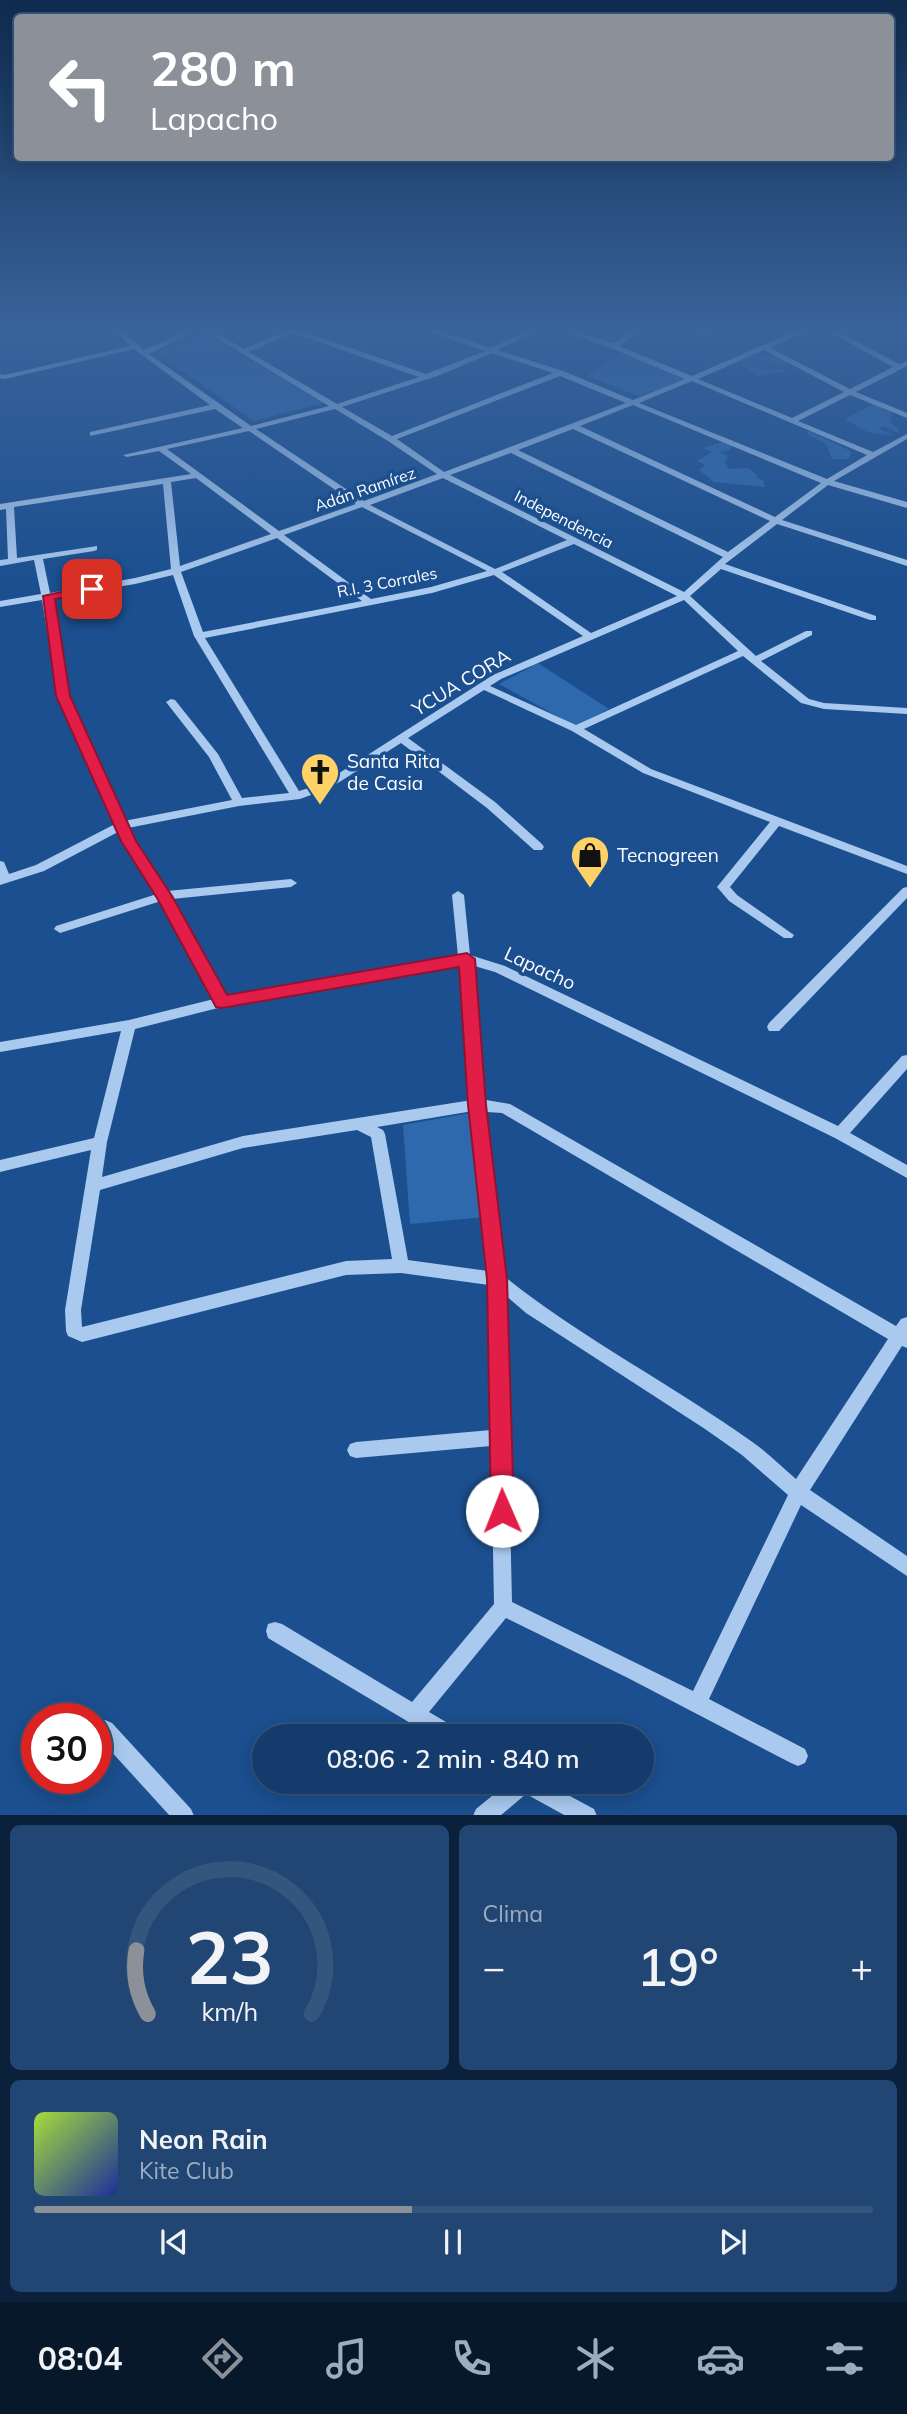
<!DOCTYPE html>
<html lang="es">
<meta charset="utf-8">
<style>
:root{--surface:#143b6b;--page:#214673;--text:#f1f3f6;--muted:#9dadc1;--line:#33557e;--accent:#8c9099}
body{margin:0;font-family:Mulish,sans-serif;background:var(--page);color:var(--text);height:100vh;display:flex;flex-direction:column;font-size:26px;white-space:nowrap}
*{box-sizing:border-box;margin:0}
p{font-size:23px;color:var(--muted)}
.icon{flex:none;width:38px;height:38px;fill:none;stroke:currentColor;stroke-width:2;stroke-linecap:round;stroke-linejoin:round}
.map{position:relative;height:1815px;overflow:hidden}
.panel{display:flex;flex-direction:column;gap:10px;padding:10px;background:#0b203b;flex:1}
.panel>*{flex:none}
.guide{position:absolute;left:14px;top:14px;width:880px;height:147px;border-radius:7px;box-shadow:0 4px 18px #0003,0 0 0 2px var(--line);background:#8c9099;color:#fff;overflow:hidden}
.speed{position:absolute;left:21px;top:1703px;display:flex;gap:14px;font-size:35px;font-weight:700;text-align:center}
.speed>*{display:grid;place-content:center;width:91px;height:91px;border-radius:50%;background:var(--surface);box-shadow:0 4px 18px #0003,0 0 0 2px var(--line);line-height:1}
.speed .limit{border:10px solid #d22;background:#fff;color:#111}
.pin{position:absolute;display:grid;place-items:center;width:60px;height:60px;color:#fff;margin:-30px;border-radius:14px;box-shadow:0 4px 10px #0006}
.me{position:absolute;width:77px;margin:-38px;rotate:359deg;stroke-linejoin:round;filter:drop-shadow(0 0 5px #0008)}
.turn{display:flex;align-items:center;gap:24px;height:147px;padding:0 21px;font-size:32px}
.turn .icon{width:91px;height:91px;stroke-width:2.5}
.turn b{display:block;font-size:49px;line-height:60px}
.big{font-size:52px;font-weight:600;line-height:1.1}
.panel .tile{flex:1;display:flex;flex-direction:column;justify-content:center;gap:10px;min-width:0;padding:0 24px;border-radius:10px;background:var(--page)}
.panel .dial{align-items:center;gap:0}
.dial svg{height:182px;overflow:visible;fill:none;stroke:var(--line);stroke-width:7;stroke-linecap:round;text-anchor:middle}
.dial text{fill:var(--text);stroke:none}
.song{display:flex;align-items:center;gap:21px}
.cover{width:84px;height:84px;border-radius:10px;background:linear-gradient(135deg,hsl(80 70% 55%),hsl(230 70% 35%))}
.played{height:7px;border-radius:4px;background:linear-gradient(90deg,var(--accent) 45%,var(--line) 45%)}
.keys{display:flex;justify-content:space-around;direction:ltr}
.heat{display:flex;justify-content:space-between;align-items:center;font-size:38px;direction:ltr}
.panel .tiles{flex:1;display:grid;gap:10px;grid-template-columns:1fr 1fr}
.tile:last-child{grid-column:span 2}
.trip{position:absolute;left:252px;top:1724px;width:402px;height:70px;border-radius:35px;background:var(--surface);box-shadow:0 4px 18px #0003,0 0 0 2px var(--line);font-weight:600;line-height:70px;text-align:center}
.tab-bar{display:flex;height:112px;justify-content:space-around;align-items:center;background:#08182b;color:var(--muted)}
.tab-bar .icon{width:49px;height:49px}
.tab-bar .selected{color:var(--accent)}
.tab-bar b{font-size:32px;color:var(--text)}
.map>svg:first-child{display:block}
.green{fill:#2e69ad}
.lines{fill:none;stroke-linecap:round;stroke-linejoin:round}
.minor{fill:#a9c9ee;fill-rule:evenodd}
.route{fill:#e11d48;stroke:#92132f;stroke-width:2}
.labels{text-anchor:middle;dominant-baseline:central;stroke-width:7;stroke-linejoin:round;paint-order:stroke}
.far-street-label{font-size:16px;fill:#fff;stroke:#1b4f8f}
.street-label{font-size:19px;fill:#fff;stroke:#1b4f8f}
.poi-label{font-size:19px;fill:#fff;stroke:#1b4f8f;text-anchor:start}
</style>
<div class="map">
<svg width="907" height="1816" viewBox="0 0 907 1816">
<rect width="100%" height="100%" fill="#1b4f8f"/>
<g class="green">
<polygon points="202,332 324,403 254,421 156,353"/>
<polygon points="627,352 690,379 638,396 587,376"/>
<path d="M753,355L777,357L788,362V366C776,368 763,357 750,359L751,365L759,369L790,370L759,376L738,363Z"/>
<polygon points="873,404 893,414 889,422 899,429 898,433 884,426 879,429 895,436 867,432 845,419"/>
<polygon points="809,431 849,450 851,453 848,459 832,459 826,444 807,434"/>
<polygon points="723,442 733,444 730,450 719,452 728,456 725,462 729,469 749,468 757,475 756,478 763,480 765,487 714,482 699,470 705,465 697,461 712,452 703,448"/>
<polygon points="538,663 609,709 575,726 499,684"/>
<polygon points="470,1113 486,1217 410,1224 403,1125"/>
</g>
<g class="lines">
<g class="minor">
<path d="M115,330H122L144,350L188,330H198L149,354L251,426L329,406L203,330H212L244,349L287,330H299L426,374L485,351L425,330H436L491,348L528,330H537L497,350L563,371L633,400L685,379L611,348L559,330H571L613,343L634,330H642L619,346L692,376L798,330H808L770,348L850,389L893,367L826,330H835L899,364L907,361V366L856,392L907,413V418L850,395L798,421L873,452L907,434V439L834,481L907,502V508L828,485L782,520L907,560V566L777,524L725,564L876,616V620H870L721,569L690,596L756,656L806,631H812V635L761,661L809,699L824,703L907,708V714L824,709L801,703L743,656L584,729L651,769L907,866V874L779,826L730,887L737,895L794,935L792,938H784L729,901L717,887L770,822L643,773L572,731L484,690L408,738L495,802L542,844L544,847L542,850H534L487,808L401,743L330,788L300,799L239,806L128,828L134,841L167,891L291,879L297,883L291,887L172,899L226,997L458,956L452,895L458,891L464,895L470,955L505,966L838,1126L902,1056L907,1055V1069L850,1133L907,1165V1178L835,1138L495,972L471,965L486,1100L510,1104L896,1326L901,1319L907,1317V1348L902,1346L810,1490L907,1556V1576L801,1505L709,1699L805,1749L808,1756L805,1763L798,1766L791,1763L628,1678L506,1618L429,1712L458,1729L461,1736H432L268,1638L266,1631L268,1624L275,1622L282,1624L412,1702L494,1604L491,1446L356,1458L350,1456L347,1450L350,1444L356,1442L491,1430L489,1285L401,1273L346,1275L82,1342L68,1336L66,1331L65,1310L91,1150L0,1172V1160L94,1138L121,1031L0,1052V1042L129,1020L214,999L161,901L60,933L54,929L56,926L157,894L118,832L44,871L0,885V861L4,862L9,874L36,865L115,824L65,714L54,676L42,600L0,607V601L41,594L34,560L0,566V560L8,559L6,509L0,510V504L191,474L159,451L127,457L123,455L243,428L215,409L90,436V432L210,405L134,349L5,379L0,378V374L5,375L130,346ZM293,333L419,377L337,404L249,352ZM764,350L844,392L792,418L698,379ZM492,353L553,373L392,436L342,407L440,375ZM560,376L626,403L444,472L397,439ZM692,381L867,455L827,479L639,403ZM633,405L821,483L775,517L580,426ZM335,409L388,441L437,474L364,501L256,429ZM573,429L770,521L728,552L518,450ZM249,431L356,504L279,531L167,449ZM511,453L723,557L684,592L450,475ZM196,478L271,534L180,566L171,482ZM443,478L567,540L495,569L370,505ZM163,484L171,569L135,578L50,593L43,559L94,551L97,550V546L17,558L14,507ZM362,507L487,571L431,587L371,599L284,535ZM277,538L362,601L203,632L181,572ZM574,544L677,596L591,633L502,572ZM173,575L194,636L289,793L242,798L218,754L175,700L171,699L166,702L209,757L232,800L124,821L75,714L64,676L51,598L135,584ZM494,575L583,636L493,675L322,784L299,791L205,638L432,593ZM684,600L738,651L576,725L490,686L501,679ZM459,965L472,1100L243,1136L102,1177L107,1142L135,1029L222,1007ZM473,1111L488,1271L408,1260L385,1134L383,1130L377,1127ZM487,1112L502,1113L888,1339L796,1479C781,1466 767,1452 751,1441C670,1383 581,1338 504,1276ZM357,1130L371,1137L392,1259L346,1261L82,1327L81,1310L100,1190L243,1148ZM505,1295L526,1313L705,1429L742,1455L788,1495L693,1691L512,1602Z"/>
<polygon points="695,330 706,330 710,333 707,335"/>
<polygon points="907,887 907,898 779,1031 769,1031 767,1027 769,1023 903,888"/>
<polygon points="105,1720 112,1723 191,1809 194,1816 170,1816 98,1737 96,1733 98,1723"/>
<polygon points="509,1782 544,1782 594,1809 597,1816 566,1816 526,1794 500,1816 473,1816 476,1809"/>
</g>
</g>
<linearGradient id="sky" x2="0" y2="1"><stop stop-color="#0f2b4f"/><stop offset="0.56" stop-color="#39639b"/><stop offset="1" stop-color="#39639b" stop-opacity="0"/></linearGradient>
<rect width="907" height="585" fill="url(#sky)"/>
<polygon class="route" points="92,585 98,589 96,591 55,599 70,696 136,841 172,896 227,995 467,953 475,959 486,1105 507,1279 514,1511 511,1519 502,1523 494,1519 491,1511 487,1279 468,1105 459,967 222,1008 216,1007 157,898 121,841 56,696 43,596"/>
<defs>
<g id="church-pin" transform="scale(2.0125)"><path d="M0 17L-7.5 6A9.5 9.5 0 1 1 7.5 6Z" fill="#ffd166" stroke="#1b4f8f"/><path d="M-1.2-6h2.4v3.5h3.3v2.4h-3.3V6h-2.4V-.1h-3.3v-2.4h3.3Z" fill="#111"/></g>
<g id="shop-pin" transform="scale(2.0125)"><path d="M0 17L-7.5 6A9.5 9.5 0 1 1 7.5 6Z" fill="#ffd166" stroke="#1b4f8f"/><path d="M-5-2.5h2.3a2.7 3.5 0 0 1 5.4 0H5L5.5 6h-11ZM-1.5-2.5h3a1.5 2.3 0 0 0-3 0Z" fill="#111"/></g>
</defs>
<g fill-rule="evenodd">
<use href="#church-pin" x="320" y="772"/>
<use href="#shop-pin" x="590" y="855"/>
</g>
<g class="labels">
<g class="far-street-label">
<text transform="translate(365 489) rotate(-19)">Adán Ramírez</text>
<text transform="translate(564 519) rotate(27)">Independencia</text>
<text transform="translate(387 582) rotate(-11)">R.I. 3 Corrales</text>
</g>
<g class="street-label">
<text transform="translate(461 682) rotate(-31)">YCUA CORA</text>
<text transform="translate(540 968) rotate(25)">Lapacho</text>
</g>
<g class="poi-label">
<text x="347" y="761">Santa Rita<tspan x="347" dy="22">de Casia</tspan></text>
<text x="617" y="855">Tecnogreen</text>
</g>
</g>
</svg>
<div class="speed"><div class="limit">30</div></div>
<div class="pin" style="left:92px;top:589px;background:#d93025"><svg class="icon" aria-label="arrive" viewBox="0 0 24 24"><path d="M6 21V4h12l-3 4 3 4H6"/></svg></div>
<svg class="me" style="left:502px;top:1511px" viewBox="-20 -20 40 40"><circle r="19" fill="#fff"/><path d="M0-13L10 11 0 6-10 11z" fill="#e11d48"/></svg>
<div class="trip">08:06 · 2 min · 840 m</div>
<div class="guide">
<div class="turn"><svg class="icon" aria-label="left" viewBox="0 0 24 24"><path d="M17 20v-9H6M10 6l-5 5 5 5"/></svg><div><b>280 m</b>Lapacho</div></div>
</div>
</div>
<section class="panel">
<div class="tiles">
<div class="tile dial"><svg viewBox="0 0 100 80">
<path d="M14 69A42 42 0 1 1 86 69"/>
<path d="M14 69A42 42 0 0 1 9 41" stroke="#8c9099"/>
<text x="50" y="56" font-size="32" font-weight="700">23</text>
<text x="50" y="72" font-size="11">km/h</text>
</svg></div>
<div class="tile"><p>Clima</p>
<div class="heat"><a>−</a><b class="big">19°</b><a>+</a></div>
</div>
<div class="tile">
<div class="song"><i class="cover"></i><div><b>Neon Rain</b><p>Kite Club</p></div></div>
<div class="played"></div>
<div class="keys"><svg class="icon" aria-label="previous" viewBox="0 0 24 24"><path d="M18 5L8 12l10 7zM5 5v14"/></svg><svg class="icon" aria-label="pause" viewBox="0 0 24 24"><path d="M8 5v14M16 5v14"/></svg><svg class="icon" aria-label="next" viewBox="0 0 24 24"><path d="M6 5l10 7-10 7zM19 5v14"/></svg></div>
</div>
</div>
</section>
<nav class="tab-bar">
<b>08:04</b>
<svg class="icon selected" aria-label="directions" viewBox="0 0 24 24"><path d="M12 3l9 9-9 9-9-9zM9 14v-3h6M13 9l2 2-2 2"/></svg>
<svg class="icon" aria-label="music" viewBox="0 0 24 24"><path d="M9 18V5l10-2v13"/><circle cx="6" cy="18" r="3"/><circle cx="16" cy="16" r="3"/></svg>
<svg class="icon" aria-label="phone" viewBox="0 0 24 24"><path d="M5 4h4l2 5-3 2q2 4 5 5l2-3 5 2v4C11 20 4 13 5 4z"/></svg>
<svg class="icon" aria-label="climate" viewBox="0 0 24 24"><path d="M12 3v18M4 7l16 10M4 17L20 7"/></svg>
<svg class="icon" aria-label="car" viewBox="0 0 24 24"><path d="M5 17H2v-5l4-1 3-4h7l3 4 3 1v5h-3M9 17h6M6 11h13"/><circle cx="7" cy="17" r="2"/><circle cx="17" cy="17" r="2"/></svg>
<svg class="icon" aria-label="filters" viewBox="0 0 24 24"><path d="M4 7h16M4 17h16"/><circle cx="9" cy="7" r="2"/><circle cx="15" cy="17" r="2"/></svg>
</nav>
